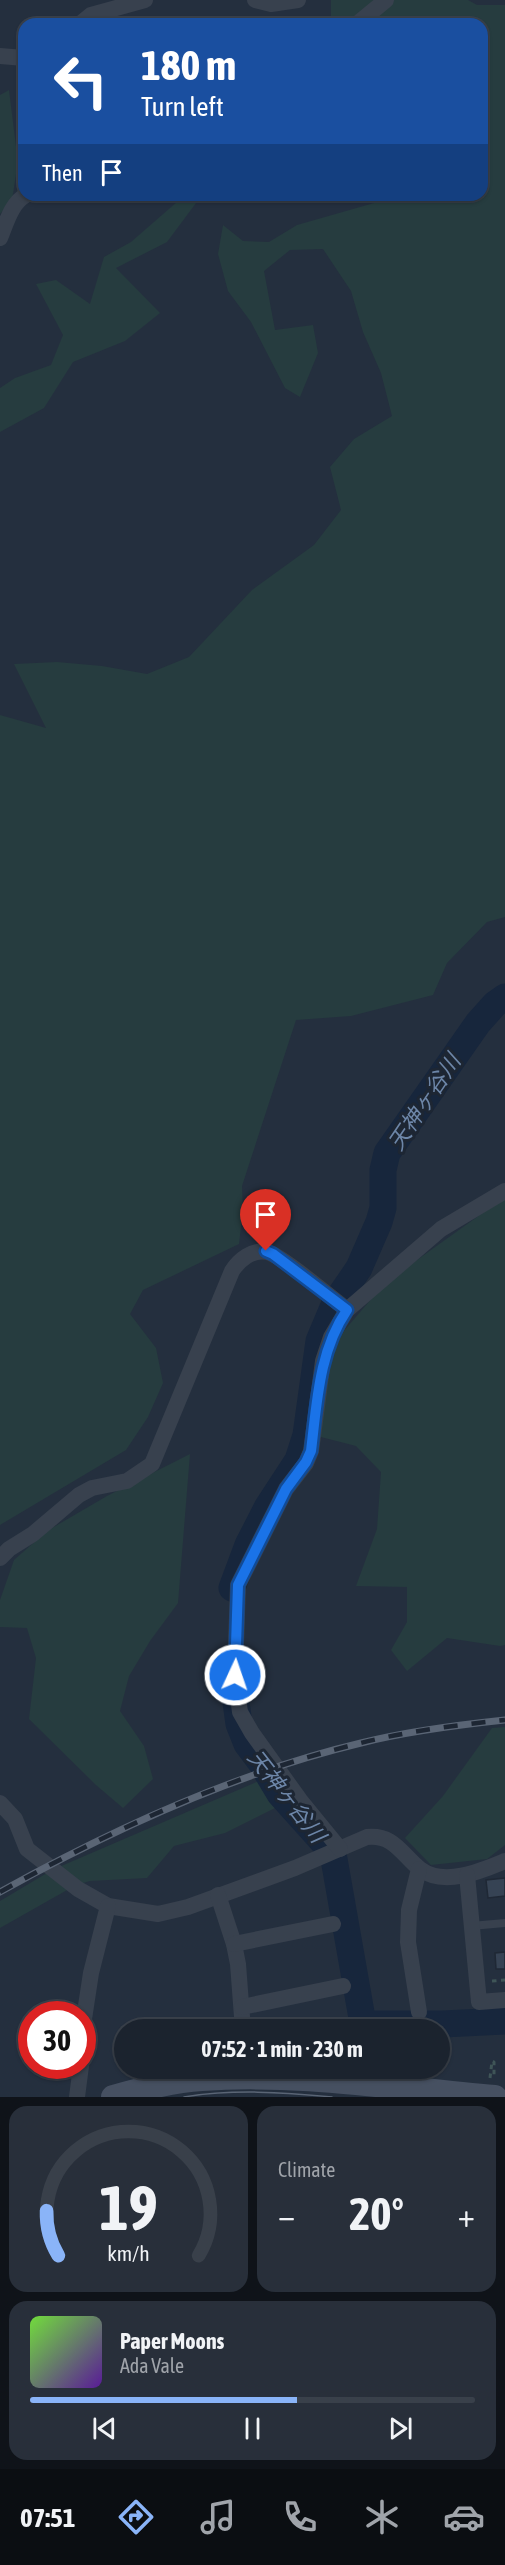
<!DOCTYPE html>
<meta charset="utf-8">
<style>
:root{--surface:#1b232e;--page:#282f3a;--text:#f1f3f6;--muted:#a0a4aa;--line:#39404a;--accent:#8ab4f8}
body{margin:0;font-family:"Asap Condensed","Noto Sans JP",sans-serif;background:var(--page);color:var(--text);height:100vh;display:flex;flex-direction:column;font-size:22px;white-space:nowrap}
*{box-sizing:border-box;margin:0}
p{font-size:20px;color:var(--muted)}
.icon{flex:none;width:33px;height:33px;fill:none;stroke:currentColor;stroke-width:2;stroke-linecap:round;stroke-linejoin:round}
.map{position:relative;height:2097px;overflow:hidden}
.panel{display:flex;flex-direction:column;gap:9px;padding:9px;background:#0f1319;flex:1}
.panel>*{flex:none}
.guide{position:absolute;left:18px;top:18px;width:470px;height:183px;border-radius:18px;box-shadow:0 2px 4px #0004,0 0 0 2px var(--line);background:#1a4fa0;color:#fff;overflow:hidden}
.speed{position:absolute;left:18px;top:2001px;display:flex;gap:12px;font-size:30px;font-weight:700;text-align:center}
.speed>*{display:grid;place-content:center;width:78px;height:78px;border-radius:50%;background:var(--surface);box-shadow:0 2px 4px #0004,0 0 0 2px var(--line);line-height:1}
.speed .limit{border:9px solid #d22;background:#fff;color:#111}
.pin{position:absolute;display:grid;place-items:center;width:51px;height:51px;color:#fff;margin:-62px -26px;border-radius:50% 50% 50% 0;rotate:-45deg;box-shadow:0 0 6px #0007}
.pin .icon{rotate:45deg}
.me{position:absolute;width:66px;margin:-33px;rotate:3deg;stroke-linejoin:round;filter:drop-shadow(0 0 4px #0008)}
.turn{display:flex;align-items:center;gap:21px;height:126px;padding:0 24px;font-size:27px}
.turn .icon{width:78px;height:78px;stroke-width:2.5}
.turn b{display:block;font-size:42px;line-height:51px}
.then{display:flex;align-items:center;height:57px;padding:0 24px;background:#0003;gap:12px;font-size:22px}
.big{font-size:45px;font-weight:700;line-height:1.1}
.panel .tile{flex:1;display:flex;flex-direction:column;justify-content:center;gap:9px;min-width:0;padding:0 21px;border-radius:18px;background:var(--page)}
.panel .dial{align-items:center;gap:0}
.dial svg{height:156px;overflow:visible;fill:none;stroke:var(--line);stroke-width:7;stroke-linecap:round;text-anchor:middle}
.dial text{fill:var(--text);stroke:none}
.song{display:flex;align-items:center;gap:18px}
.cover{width:72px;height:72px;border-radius:9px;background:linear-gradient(135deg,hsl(100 70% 55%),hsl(270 70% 35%))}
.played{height:6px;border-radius:3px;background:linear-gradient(90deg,var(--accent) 60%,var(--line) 60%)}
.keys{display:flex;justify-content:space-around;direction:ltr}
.heat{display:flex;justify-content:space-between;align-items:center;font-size:33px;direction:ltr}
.panel .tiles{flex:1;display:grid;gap:9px;grid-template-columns:1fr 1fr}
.tile:last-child{grid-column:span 2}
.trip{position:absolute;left:114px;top:2019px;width:336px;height:60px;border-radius:30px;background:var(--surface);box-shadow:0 2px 4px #0004,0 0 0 2px var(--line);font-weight:700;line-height:60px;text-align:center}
.dock{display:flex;height:96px;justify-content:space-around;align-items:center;background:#0b0e12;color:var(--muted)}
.dock .icon{width:42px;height:42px}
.dock .selected{color:var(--accent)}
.dock b{font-size:27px;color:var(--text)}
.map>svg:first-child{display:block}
.green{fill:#263c3f}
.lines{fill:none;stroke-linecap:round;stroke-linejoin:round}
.river{stroke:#17263c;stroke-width:27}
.building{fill:#364354;stroke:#1f2835;stroke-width:1.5}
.path{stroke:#3f5557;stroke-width:3;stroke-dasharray:4.5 4.5;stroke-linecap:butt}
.lane{stroke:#38414e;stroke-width:8}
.street{stroke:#38414e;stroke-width:16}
.secondary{stroke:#465061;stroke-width:24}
.tram{stroke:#5a6575;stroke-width:1.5}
.rail-casing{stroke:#5a6575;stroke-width:7}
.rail{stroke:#1d2633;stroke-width:4.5;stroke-dasharray:14;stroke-linecap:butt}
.route-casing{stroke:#114b97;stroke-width:15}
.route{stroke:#1a73e8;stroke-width:10}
.labels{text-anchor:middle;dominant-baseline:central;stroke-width:6;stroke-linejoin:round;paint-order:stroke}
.water-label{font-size:22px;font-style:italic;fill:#6d86a8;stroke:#1d2633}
</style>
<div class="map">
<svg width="505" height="2097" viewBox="0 0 505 2097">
<rect width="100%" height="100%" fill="#242f3e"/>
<g class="green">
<polygon points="331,0 468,0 477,5 505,5 505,917 487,922 447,963 433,995 351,1016 296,1020 242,1186 243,1209 239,1244 143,1290 130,1314 156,1348 163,1383 148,1417 126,1450 0,1525 0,715 46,728 14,664 57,662 102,666 147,674 189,657 252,590 314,545 341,510 330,467 354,439 392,416 381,373 363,332 351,291 323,249 290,250 264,271 275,330 313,325 318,353 300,397 285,388 251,322 228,291 218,254 223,225 243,241 269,242 297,225 381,201 390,195 482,195 482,24 331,24"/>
<polygon points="9,90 18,162 12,200 0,214 0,95"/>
<polygon points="185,195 202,195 167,242 116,268 160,313 125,341 73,362 44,408 0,432 0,388 15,378 51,365 63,335 36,284 56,280 90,304 104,257 131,242"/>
<polygon points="505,1197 505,1645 500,1646 447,1638 407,1671 391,1650 407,1622 407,1587 356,1586 377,1529 381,1472 356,1446 317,1436 324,1387 337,1339 385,1283"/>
<polygon points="190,1454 178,1603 150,1641 129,1676 120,1711 144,1746 153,1779 123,1808 96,1785 29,1719 36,1658 27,1628 0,1627 0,1600 14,1560 47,1531 107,1496"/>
<polygon points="505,1727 505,1845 487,1859 431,1865 405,1838 443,1796 492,1728"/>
<polygon points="261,1780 277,1807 225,1833 174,1846 147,1878 90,1881 76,1885 0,1928 0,1901 52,1870"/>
</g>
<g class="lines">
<g class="river">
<polyline points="232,1588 248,1545 268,1506 298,1460 306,1435 319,1341 335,1303 359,1268 379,1222 383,1208 383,1170 387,1153 478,1023 495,1004 505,997"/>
<polyline points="235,1695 239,1724 247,1744 262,1764 280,1794 324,1843 334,1859 362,2018 369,2024 443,2024 505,2021"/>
</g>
</g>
<g class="building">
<polygon points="505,1878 505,1896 488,1898 486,1880"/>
<polygon points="505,1952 505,1969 496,1969 495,1953"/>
</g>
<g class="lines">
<g class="path">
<polyline points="492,1981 505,1980"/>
<polyline points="490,2078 492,2061 494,2062 494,2077"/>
</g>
<polyline class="lane" points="471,1926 505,1923"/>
<g class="street">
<polyline points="255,0 271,4 298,0"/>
<polyline points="80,24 91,15 145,0"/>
<polyline points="357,24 386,0"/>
<polyline points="0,56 24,58"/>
<path d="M0,238C6,224 11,203 26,195"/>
<path d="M0,1558L9,1549L33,1534L79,1495L92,1488L127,1481L152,1464L232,1271C239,1260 252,1249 267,1252C279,1254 333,1299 347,1310"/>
<path d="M0,1803L15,1819L27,1849L78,1889L108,1906L158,1914L188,1907L295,1868L367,1837C394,1834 402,1855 420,1869C444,1887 481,1871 505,1861"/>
<polyline points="340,1849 300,1800 252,1733 240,1712 235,1675 238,1585 286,1489 306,1463 311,1451 323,1361 331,1337 347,1310 441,1229 505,1191"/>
<polyline points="467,1875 479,2002 505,2000"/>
<polyline points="218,1895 234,1944 238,1964 243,2030"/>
<polyline points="234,1944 333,1924"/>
<polyline points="242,2007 343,1986"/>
<polyline points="419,2012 408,1942 409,1910 419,1869"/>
<polyline points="82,2032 91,1973 108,1906"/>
<polyline points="77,2097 81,2066"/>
</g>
<path class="secondary" d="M113,2097C142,2089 172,2081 202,2079C300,2072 398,2089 495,2097"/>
<path class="tram" d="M184,2097C232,2089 283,2092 332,2097"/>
<g class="rail-casing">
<path id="rail" d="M0,1892C113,1829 235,1773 361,1743C408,1731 457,1725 505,1720"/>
</g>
<use href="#rail" class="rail"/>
</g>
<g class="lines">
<g class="route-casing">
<path id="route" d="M235,1675L238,1585L286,1489L306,1462L311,1451C317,1402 319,1351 347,1310L273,1254L266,1251"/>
</g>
<use href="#route" class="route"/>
</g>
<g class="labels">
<g class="water-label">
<text transform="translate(424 1102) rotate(-56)">天神ヶ谷川</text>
<text transform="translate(287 1796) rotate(52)">天神ヶ谷川</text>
</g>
</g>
</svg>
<div class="speed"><div class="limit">30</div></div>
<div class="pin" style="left:266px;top:1251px;background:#d93025"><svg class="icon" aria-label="arrive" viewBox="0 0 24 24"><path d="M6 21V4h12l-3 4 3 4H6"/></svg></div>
<svg class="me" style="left:235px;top:1675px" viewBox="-20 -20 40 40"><circle r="17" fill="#1a73e8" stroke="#fff" stroke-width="3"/><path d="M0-11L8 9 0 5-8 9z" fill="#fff"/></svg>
<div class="trip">07:52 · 1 min · 230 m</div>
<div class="guide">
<div class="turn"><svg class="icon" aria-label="left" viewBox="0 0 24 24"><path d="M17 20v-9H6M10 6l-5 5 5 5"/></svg><div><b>180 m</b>Turn left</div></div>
<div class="then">Then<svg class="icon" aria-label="arrive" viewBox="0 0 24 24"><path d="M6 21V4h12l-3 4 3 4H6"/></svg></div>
</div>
</div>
<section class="panel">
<div class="tiles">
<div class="tile dial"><svg viewBox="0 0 100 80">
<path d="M14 69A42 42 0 1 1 86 69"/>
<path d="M14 69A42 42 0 0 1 8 46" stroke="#8ab4f8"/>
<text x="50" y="56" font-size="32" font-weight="700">19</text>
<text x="50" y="72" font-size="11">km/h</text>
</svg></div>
<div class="tile"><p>Climate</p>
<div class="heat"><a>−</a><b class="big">20°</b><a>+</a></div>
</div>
<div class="tile">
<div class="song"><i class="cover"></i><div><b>Paper Moons</b><p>Ada Vale</p></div></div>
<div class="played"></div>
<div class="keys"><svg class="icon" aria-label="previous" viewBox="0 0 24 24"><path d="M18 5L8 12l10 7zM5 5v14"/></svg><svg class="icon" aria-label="pause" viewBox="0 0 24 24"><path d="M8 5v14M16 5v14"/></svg><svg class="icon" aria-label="next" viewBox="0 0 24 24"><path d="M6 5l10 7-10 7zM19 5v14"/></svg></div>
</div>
</div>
</section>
<nav class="dock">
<b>07:51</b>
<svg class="icon selected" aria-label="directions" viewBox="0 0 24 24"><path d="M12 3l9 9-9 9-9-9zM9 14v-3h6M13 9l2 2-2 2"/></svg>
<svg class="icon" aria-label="music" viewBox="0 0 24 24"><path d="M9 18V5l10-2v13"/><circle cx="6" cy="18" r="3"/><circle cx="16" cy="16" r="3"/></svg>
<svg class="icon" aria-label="phone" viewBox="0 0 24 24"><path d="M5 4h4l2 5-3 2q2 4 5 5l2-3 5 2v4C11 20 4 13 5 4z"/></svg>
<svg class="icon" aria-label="climate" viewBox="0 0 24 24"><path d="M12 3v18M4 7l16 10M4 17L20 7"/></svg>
<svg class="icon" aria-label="car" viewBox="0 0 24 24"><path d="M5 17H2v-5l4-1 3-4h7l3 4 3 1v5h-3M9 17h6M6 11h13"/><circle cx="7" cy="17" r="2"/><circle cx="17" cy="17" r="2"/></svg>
</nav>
